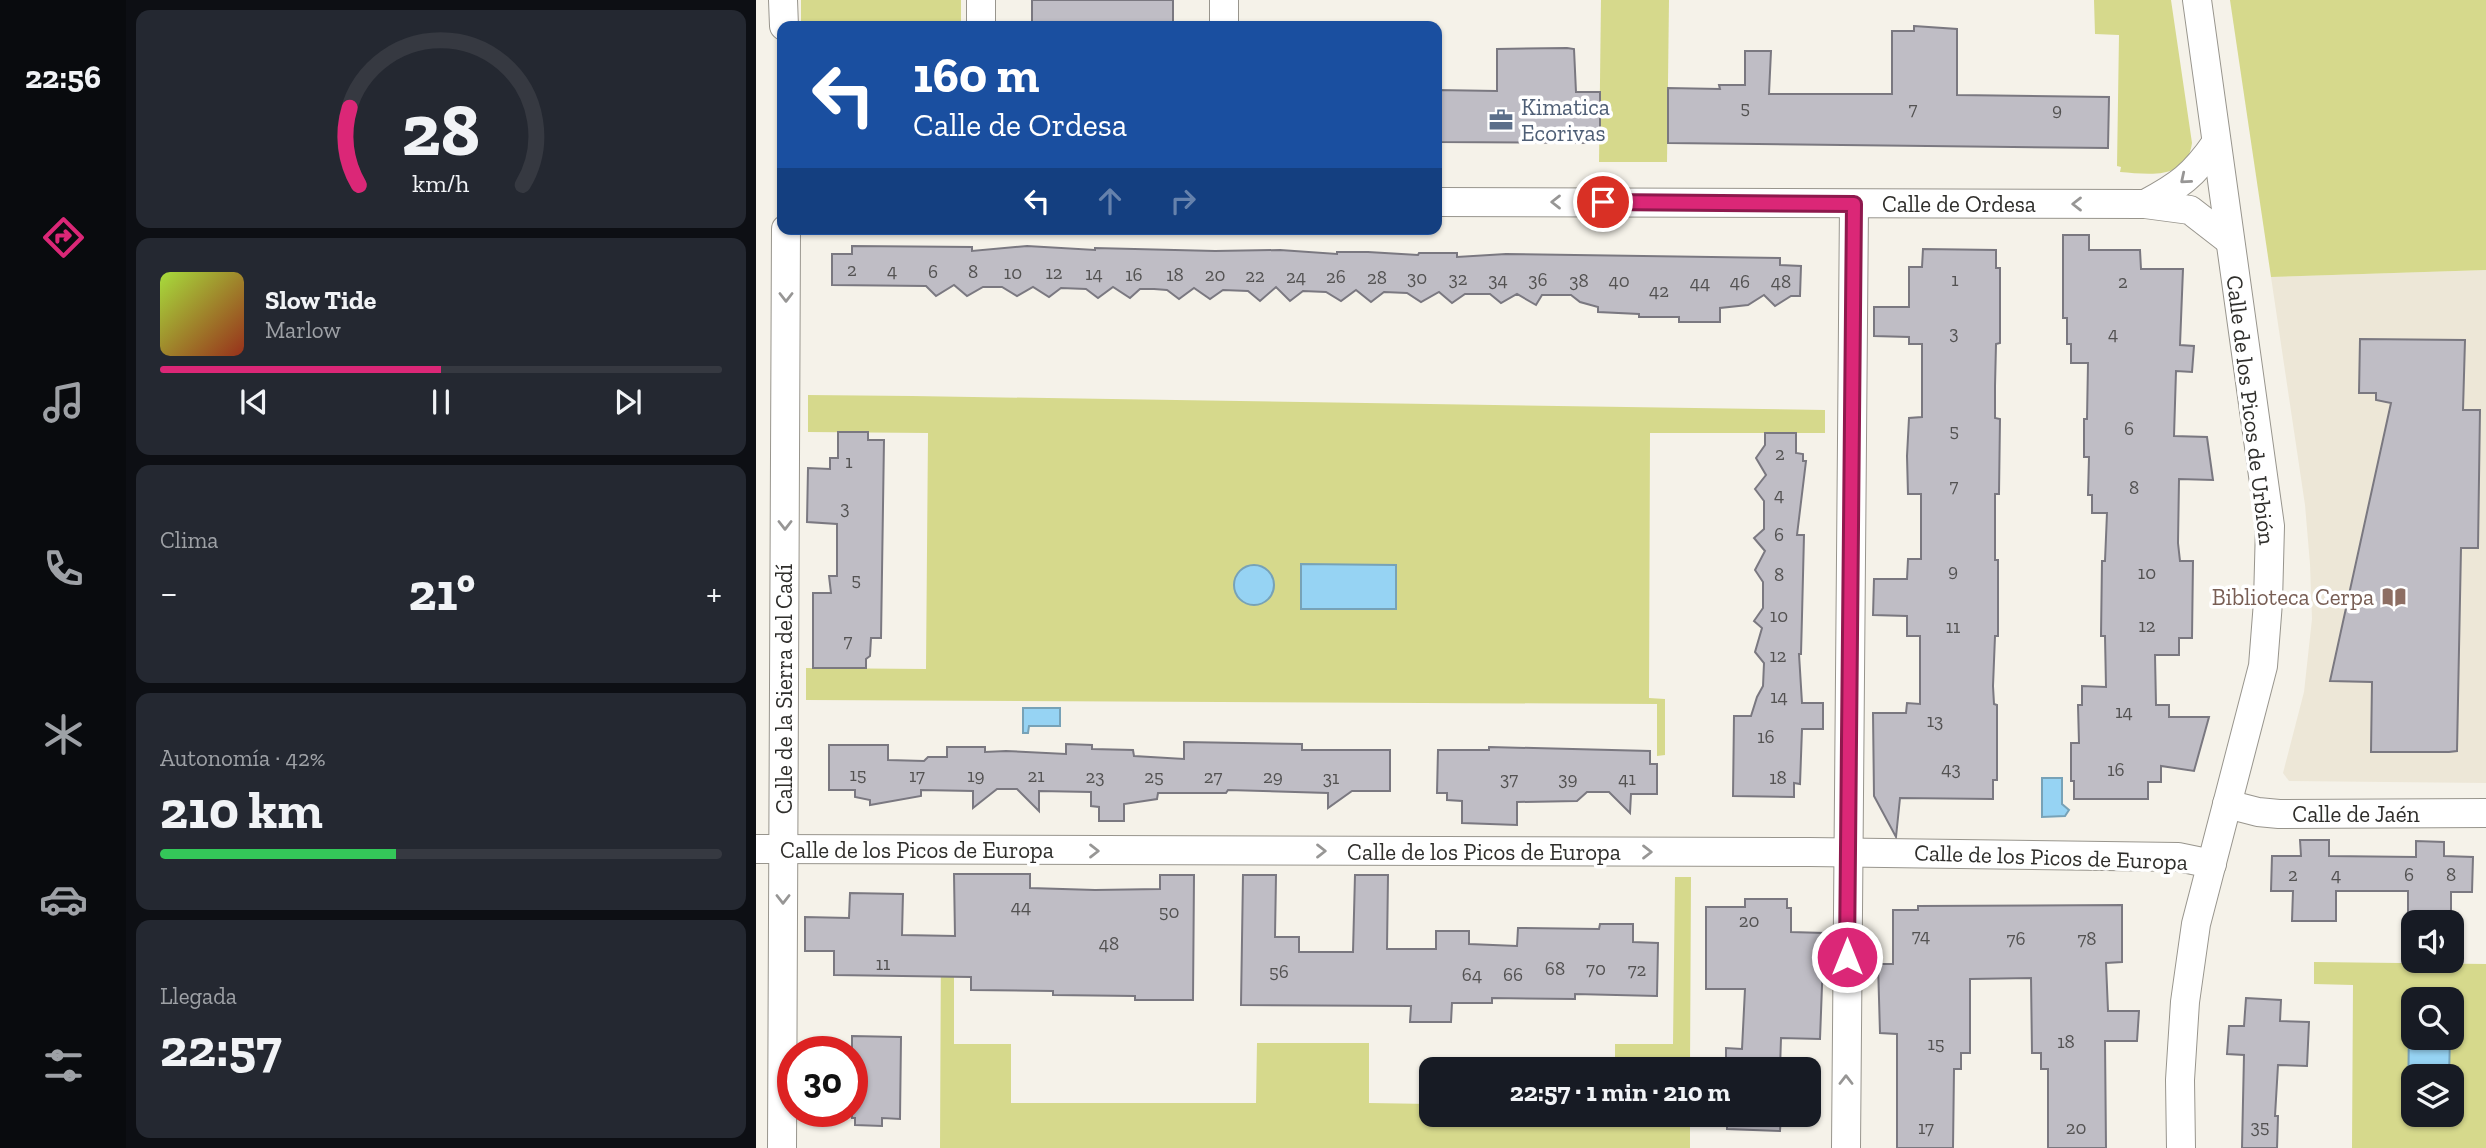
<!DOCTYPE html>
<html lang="es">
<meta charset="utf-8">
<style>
:root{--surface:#171b24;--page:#242831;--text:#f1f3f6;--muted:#9ea1a6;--line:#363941;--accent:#db2777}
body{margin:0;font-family:"Zilla Slab",serif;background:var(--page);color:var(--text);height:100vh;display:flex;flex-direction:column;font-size:26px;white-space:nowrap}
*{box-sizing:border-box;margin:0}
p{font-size:23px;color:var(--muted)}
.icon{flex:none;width:38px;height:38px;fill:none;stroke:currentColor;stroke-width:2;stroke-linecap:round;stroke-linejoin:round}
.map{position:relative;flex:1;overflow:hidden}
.drawer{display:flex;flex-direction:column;gap:10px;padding:10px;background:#0d0f14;width:630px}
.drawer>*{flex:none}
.top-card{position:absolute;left:21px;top:21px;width:665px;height:214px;border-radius:14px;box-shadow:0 2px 5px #0004;background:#1a4fa0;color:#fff;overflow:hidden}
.buttons{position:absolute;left:1645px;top:910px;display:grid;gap:14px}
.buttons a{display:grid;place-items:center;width:63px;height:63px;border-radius:14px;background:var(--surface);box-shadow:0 2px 5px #0004;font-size:35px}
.speed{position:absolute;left:21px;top:1036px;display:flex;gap:14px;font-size:35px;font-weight:700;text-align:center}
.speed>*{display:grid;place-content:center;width:91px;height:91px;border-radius:50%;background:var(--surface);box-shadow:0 2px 5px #0004;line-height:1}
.speed .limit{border:10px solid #d22;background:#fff;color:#111}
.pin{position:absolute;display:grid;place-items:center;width:60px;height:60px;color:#fff;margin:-30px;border:4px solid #fff;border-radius:50%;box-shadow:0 2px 7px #0007}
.me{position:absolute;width:77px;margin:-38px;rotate:0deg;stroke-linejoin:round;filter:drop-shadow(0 0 5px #0008)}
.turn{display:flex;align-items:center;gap:24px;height:147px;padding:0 21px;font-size:32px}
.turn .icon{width:91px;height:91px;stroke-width:2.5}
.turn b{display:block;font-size:49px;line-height:60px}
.lanes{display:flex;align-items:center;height:66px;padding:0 21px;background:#0003;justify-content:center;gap:35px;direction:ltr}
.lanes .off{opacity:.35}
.big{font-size:52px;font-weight:800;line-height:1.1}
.drawer .widget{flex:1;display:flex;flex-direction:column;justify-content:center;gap:10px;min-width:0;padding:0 24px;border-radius:14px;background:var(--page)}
.drawer .dial{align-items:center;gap:0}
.dial svg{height:182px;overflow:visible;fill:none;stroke:var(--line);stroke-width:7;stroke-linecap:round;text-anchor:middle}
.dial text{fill:var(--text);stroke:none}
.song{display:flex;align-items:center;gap:21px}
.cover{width:84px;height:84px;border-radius:10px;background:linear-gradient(135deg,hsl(80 70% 55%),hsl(10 70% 35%))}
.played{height:7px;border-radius:4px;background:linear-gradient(90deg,var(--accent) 50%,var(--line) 50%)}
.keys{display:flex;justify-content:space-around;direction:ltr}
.heat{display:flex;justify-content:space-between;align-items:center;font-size:38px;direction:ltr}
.charge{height:10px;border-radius:5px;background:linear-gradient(90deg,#34c759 42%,var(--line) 0)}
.trip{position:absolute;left:663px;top:1057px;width:402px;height:70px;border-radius:14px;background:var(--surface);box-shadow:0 2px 5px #0004;font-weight:800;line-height:70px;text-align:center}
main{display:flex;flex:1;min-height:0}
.dock{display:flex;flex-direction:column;width:126px;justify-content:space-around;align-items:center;background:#090b0e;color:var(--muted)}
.dock .icon{width:49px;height:49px}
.dock .active{color:var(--accent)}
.dock b{font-size:32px;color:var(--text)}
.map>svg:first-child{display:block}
.built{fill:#ede7d7}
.green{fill:#d6d98c;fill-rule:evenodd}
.water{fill:#96d3f3;stroke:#77a2b7;stroke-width:2}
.building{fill:#bfbdc5;stroke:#7a7880;stroke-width:2}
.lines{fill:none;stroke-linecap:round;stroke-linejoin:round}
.street-casing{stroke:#98958d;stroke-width:30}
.street{stroke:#fff;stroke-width:28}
.oneway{stroke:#979695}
.route-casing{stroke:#8e194d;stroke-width:18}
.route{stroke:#db2777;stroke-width:12}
.labels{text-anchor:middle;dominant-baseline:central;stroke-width:7;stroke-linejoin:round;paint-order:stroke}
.number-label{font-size:19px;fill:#535252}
.service-label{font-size:23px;fill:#4e5e75;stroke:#fff;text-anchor:start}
.street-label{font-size:23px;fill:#2f2e2b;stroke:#fff}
.education-label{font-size:23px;fill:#785e54;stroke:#fff;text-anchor:end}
</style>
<main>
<nav class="dock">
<b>22:56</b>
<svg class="icon active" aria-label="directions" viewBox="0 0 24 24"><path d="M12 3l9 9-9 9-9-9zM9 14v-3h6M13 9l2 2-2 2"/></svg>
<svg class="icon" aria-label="music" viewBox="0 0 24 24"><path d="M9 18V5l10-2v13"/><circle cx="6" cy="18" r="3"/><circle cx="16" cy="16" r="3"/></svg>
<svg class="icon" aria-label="phone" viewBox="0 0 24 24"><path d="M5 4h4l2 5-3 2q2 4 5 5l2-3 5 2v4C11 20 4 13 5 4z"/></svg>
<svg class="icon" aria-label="climate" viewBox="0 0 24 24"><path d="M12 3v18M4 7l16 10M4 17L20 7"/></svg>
<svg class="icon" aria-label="car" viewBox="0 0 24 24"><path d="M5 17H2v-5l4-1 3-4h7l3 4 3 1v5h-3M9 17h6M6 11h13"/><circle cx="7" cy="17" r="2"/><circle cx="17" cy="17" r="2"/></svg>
<svg class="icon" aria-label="filters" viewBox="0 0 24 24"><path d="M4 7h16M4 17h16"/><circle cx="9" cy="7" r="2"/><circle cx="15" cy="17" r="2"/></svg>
</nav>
<section class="drawer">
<div class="widget dial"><svg viewBox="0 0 100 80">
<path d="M14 69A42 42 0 1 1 86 69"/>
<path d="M14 69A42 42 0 0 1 10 35" stroke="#db2777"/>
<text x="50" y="56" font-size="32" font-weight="700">28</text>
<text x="50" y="72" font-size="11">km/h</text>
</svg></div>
<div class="widget">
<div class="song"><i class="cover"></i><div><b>Slow Tide</b><p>Marlow</p></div></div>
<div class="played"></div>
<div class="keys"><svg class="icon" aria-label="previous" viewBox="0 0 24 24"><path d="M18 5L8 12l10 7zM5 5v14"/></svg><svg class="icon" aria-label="pause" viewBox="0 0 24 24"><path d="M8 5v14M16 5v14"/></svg><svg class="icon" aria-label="next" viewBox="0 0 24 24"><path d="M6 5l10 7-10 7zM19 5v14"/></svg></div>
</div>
<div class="widget"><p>Clima</p>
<div class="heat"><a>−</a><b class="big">21°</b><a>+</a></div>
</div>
<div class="widget"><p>Autonomía · 42%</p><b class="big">210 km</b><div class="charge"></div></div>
<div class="widget"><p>Llegada</p><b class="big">22:57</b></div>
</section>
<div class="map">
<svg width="1730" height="1148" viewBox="0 0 1730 1148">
<rect width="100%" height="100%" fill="#f5f2e9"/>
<polygon class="built" points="1730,270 1730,783 1533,781 1527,773 1548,692 1556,619 1554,564 1549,505 1515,277"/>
<g class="green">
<rect x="45" y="0" width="160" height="26"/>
<polygon points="845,0 913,0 911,162 843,162"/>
<path d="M1338,0H1415L1436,143C1431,181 1392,174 1364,172L1365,167L1361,166L1363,35L1339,34Z"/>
<polygon points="1474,0 1730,0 1730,270 1515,277"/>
<polygon points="52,395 156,396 1069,410 1069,433 894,433 893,698 909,699 909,755 901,756 901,704 50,700 50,668 170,669 172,433 52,432"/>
<polygon points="919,877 935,877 934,1069 859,1069 859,1044 917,1044"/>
<polygon points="185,936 198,936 198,1044 255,1044 255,1103 500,1103 501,1043 613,1043 613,1103 675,1104 676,1115 934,1115 934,1148 184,1148"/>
<path d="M1558,962L1730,964V1148H1596L1597,985L1558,984ZM1657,999H1696V1038H1657ZM1657,1076H1696V1115H1657Z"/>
</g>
<g class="water">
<polygon points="545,564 640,565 640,609 545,609"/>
<circle cx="498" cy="585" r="20"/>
<polygon points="267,708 304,708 304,726 273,726 272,733 267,733"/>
<polygon points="1286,778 1306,778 1306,804 1313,810 1309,816 1286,817"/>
<polygon points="1653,1022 1657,1022 1657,1038 1694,1038 1693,1076 1657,1076 1657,1108 1652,1108"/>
</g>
<g class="building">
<rect x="276" y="0" width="141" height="26"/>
<polygon points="1158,26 1201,29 1201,95 1353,97 1352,148 912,143 912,88 964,89 963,85 989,85 989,51 1015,51 1013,94 1136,94 1136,31 1158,31"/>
<polygon points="811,48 818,49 820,92 844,92 844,143 681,142 681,90 741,91 741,49"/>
<polygon points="1307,235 1333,235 1333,250 1384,250 1385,269 1427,269 1424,345 1438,346 1436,372 1420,371 1418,436 1451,437 1457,480 1423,479 1422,543 1424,561 1437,561 1436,638 1423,638 1423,655 1399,655 1400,705 1413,705 1413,717 1453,717 1438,771 1405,766 1405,782 1392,782 1392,799 1318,799 1318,781 1315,781 1315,743 1323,743 1322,705 1326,705 1326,686 1350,687 1349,636 1345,636 1346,561 1349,561 1351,513 1336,513 1336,495 1332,495 1333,457 1328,457 1328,419 1331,419 1332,363 1315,363 1315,344 1311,344 1311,318 1307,318"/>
<polygon points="96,246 216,247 216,251 271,246 339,250 339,248 459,251 524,250 581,254 581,252 612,252 662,255 663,253 701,253 701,257 750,254 1024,258 1024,265 1045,266 1044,296 1035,296 1019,306 1008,295 992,305 964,308 964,322 923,322 923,317 883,317 883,314 842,312 842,307 824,302 815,295 786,295 780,305 761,294 745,303 734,294 709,294 696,303 683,292 665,302 651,293 628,292 615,302 600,290 585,301 570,292 547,291 534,301 520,287 504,301 492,291 467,290 454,299 438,288 423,299 411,290 398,289 384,289 374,298 357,287 342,298 330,289 305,288 293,297 277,287 261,296 246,287 227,287 211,296 198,285 180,296 170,286 76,285 76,254 96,254"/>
<polygon points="1167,249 1240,250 1240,268 1244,268 1244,343 1240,344 1239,386 1239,418 1244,419 1243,494 1239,494 1239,560 1242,560 1242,636 1239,636 1237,686 1238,704 1241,705 1241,780 1237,780 1237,799 1144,798 1140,837 1118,796 1117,713 1150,713 1151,703 1164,704 1164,636 1151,636 1151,616 1117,615 1118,579 1151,579 1152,559 1165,559 1165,494 1152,494 1151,456 1153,418 1166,417 1166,344 1153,344 1153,337 1118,336 1118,307 1153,307 1153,267 1166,267"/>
<polygon points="1604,339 1709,340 1707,410 1724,410 1722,548 1705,548 1701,751 1693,752 1615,752 1616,682 1574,681 1635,403 1620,400 1620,393 1603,393"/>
<polygon points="82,432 112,432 112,440 128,440 125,638 115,638 114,656 110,659 110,668 57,668 57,593 75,593 73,576 81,576 81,524 51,522 52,468 74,469 74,458 82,458"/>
<polygon points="1009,433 1040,433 1040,453 1047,454 1047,461 1050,461 1041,535 1048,535 1046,616 1045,654 1043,654 1046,703 1067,703 1067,729 1046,729 1044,784 1038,783 1038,797 977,796 978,716 995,716 1001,697 1007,686 1008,663 999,652 1006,628 998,621 1007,608 1007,582 999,570 1009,551 998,538 1008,529 1008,501 999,489 1010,475 1000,458 1009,445"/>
<polygon points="428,742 546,744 546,750 634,750 634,791 596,791 572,808 572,793 472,790 470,793 402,793 401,799 368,804 368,821 343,821 343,807 335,806 335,792 283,791 283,811 261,789 241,789 217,808 217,791 165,790 165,796 114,805 114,800 99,797 99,790 73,790 73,745 132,745 132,760 168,761 172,757 191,757 191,747 229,747 229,752 250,751 310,754 310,744 336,745 336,749 377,750 378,756 428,759"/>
<polygon points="733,747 894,751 894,764 901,764 901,794 875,794 874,813 853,792 831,792 821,801 761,802 761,825 706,823 706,801 691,800 691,793 681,793 682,750 733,750"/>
<polygon points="1544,840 1573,840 1573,856 1660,857 1660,841 1688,842 1688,856 1717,857 1716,892 1695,892 1695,922 1652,921 1652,891 1580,891 1580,921 1536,921 1537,891 1515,891 1516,856 1545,856"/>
<polygon points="198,874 274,874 274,888 339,890 404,889 404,875 438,875 437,1000 379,1000 379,996 297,995 297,991 215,990 215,977 78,975 78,951 49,951 49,917 93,918 94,893 147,894 146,935 199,936"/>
<polygon points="487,875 520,875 519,937 543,937 543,952 597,952 599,875 632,875 631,949 680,949 680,931 713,931 713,944 761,946 762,928 843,929 844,924 877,924 877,942 902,943 901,996 819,994 819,999 736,998 736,1003 696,1003 695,1022 654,1022 655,1006 485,1005"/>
<polygon points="989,899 1031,899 1031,908 1035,908 1035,932 1068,933 1064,1039 1025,1038 1024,1069 970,1069 970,1048 986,1049 989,989 950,989 950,907 989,907"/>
<polygon points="1366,905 1366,962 1350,963 1352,1011 1383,1011 1381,1041 1349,1041 1350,1148 1292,1148 1292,1069 1285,1069 1285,1053 1276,1053 1275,978 1214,979 1214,1053 1205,1053 1205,1069 1198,1069 1197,1148 1141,1148 1141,1034 1124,1033 1122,964 1137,964 1137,910 1162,910 1162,906"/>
<polygon points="1490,998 1525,1000 1524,1021 1553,1022 1551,1066 1522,1065 1519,1116 1522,1116 1521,1148 1486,1148 1488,1055 1471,1054 1473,1026 1488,1026"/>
<polygon points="96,1036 145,1037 144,1119 126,1118 126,1126 99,1125 99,1118 96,1118"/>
<polygon points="971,1115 1025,1115 1024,1131 971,1129"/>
</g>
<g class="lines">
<g class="street-casing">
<g id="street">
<polyline points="27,0 28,26"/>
<polyline points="225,0 225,26"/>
<polyline points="468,0 468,26"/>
<polyline points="681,202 1389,204 1434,210 1474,241"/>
<path d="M1389,204C1423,186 1438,175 1460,143"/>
<polyline points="1471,804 1502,812 1523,814 1730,813"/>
<polyline points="0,849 1054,852 1422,857 1456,864"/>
<polyline points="26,1148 30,229"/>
<polyline points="1090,1148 1098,204"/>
<polyline points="1425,1148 1424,1080 1429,1002 1440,924 1507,666 1512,602 1514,526 1441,0"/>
</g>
</g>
<use href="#street" class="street"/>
</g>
<defs><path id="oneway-chevron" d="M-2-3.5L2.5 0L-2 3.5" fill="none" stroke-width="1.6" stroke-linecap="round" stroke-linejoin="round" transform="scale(1.75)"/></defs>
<g class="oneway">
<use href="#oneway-chevron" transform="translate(1429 179) rotate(140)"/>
<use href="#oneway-chevron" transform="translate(800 202) rotate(-180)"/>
<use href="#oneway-chevron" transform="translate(1321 204) rotate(180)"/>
<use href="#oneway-chevron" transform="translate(30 297) rotate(90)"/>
<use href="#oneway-chevron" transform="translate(29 525) rotate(90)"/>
<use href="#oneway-chevron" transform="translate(338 851)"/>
<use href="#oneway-chevron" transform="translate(565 851)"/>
<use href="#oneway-chevron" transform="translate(891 852)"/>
<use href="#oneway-chevron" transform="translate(27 899) rotate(90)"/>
<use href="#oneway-chevron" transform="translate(1090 1080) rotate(-90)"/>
</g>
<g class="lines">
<g class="route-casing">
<polyline id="route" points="847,202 1098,204 1091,957"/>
</g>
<use href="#route" class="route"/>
</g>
<defs>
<g id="office-bare" transform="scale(1.89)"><path d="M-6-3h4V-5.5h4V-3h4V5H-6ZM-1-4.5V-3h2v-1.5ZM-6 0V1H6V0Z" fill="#5c6f8a" stroke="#fff" stroke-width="2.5" paint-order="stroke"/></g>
<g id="library-bare" transform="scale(1.89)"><path d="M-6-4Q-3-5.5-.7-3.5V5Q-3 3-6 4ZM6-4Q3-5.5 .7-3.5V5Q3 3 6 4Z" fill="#8d6e63" stroke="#fff" stroke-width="2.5" paint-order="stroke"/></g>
</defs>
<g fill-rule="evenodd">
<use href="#office-bare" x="745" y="120"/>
<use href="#library-bare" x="1638" y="597"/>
</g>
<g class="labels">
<g class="number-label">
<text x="989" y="107">5</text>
<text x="1157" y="108">7</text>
<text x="1301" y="109">9</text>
<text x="96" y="269">2</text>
<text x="136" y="270">4</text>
<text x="177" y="271">6</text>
<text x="217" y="271">8</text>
<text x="257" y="272">10</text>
<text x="298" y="272">12</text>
<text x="338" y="273">14</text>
<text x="378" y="274">16</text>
<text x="419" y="274">18</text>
<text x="459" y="274">20</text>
<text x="499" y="275">22</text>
<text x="540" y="276">24</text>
<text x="580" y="276">26</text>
<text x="621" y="277">28</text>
<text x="661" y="277">30</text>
<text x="702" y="278">32</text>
<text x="742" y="279">34</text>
<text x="782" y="279">36</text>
<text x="1199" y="279">1</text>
<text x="823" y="280">38</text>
<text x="863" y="280">40</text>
<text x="984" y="281">46</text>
<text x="1025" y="281">48</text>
<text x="1367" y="281">2</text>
<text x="944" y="282">44</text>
<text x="903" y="290">42</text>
<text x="1198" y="332">3</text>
<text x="1357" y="333">4</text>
<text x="1373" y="428">6</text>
<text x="1198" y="430">5</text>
<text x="1024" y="453">2</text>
<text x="93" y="461">1</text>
<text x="1198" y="485">7</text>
<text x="1378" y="487">8</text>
<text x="1023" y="494">4</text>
<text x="89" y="507">3</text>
<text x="1023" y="534">6</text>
<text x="1197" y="570">9</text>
<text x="1391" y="572">10</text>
<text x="1023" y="574">8</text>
<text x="100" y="579">5</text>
<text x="1023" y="615">10</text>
<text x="1391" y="625">12</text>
<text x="1197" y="626">11</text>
<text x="92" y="640">7</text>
<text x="1022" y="655">12</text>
<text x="1023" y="696">14</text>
<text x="1368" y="711">14</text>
<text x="1179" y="720">13</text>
<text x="1010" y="736">16</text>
<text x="1195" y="768">43</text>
<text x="1360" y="769">16</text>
<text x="102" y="774">15</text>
<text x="161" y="775">17</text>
<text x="220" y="775">19</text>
<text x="280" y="775">21</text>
<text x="339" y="776">23</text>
<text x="398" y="776">25</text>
<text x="457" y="776">27</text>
<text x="517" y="776">29</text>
<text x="575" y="777">31</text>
<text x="1022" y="777">18</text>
<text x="753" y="778">37</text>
<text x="812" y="778">39</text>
<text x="871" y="778">41</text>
<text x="1537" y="874">2</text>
<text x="1580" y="874">4</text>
<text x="1653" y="874">6</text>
<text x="1695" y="874">8</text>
<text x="265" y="906">44</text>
<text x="413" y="911">50</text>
<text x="993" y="920">20</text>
<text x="1165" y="935">74</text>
<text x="1260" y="938">76</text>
<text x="1331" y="938">78</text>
<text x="353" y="943">48</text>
<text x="127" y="963">11</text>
<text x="799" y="968">68</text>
<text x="840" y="968">70</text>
<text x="881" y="969">72</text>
<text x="523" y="971">56</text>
<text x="716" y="974">64</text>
<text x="757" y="974">66</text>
<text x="1310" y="1041">18</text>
<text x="1180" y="1043">15</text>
<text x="1504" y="1126">35</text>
<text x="1170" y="1127">17</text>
<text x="1320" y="1127">20</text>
</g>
<g class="service-label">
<text x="765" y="107">Kimatica<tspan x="765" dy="26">Ecorivas</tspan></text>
</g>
<g class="street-label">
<text x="1203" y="204">Calle de Ordesa</text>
<text transform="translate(1495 410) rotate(83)">Calle de los Picos de Urbión</text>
<text transform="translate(28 689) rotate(-90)">Calle de la Sierra del Cadí</text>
<text x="1600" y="814">Calle de Jaén</text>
<text x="161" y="850">Calle de los Picos de Europa</text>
<text x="728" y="852">Calle de los Picos de Europa</text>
<text transform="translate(1295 857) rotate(2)">Calle de los Picos de Europa</text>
</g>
<g class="education-label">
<text x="1618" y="597">Biblioteca Cerpa</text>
</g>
</g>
</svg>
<div class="buttons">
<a><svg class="icon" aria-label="sound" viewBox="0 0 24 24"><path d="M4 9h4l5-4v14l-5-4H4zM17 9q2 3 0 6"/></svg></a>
<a><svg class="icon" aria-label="search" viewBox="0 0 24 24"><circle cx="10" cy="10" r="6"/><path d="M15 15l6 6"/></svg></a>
<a><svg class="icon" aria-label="layers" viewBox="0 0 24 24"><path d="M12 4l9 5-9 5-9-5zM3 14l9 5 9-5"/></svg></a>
</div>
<div class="speed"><div class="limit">30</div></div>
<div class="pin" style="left:847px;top:202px;background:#d93025"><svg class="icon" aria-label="arrive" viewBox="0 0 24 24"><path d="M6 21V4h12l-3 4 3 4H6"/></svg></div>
<svg class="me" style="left:1091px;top:957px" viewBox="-20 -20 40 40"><circle r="17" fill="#db2777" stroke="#fff" stroke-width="3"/><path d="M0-11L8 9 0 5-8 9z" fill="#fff"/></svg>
<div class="trip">22:57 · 1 min · 210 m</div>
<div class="top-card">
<div class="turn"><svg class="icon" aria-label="left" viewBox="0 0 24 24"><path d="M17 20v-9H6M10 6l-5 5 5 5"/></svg><div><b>160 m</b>Calle de Ordesa</div></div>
<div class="lanes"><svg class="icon" aria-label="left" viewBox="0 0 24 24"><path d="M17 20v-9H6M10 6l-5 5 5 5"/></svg><svg class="icon off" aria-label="ahead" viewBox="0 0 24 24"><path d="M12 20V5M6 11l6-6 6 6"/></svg><svg class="icon off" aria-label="right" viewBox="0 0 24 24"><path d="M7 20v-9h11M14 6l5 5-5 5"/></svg></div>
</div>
</div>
</main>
